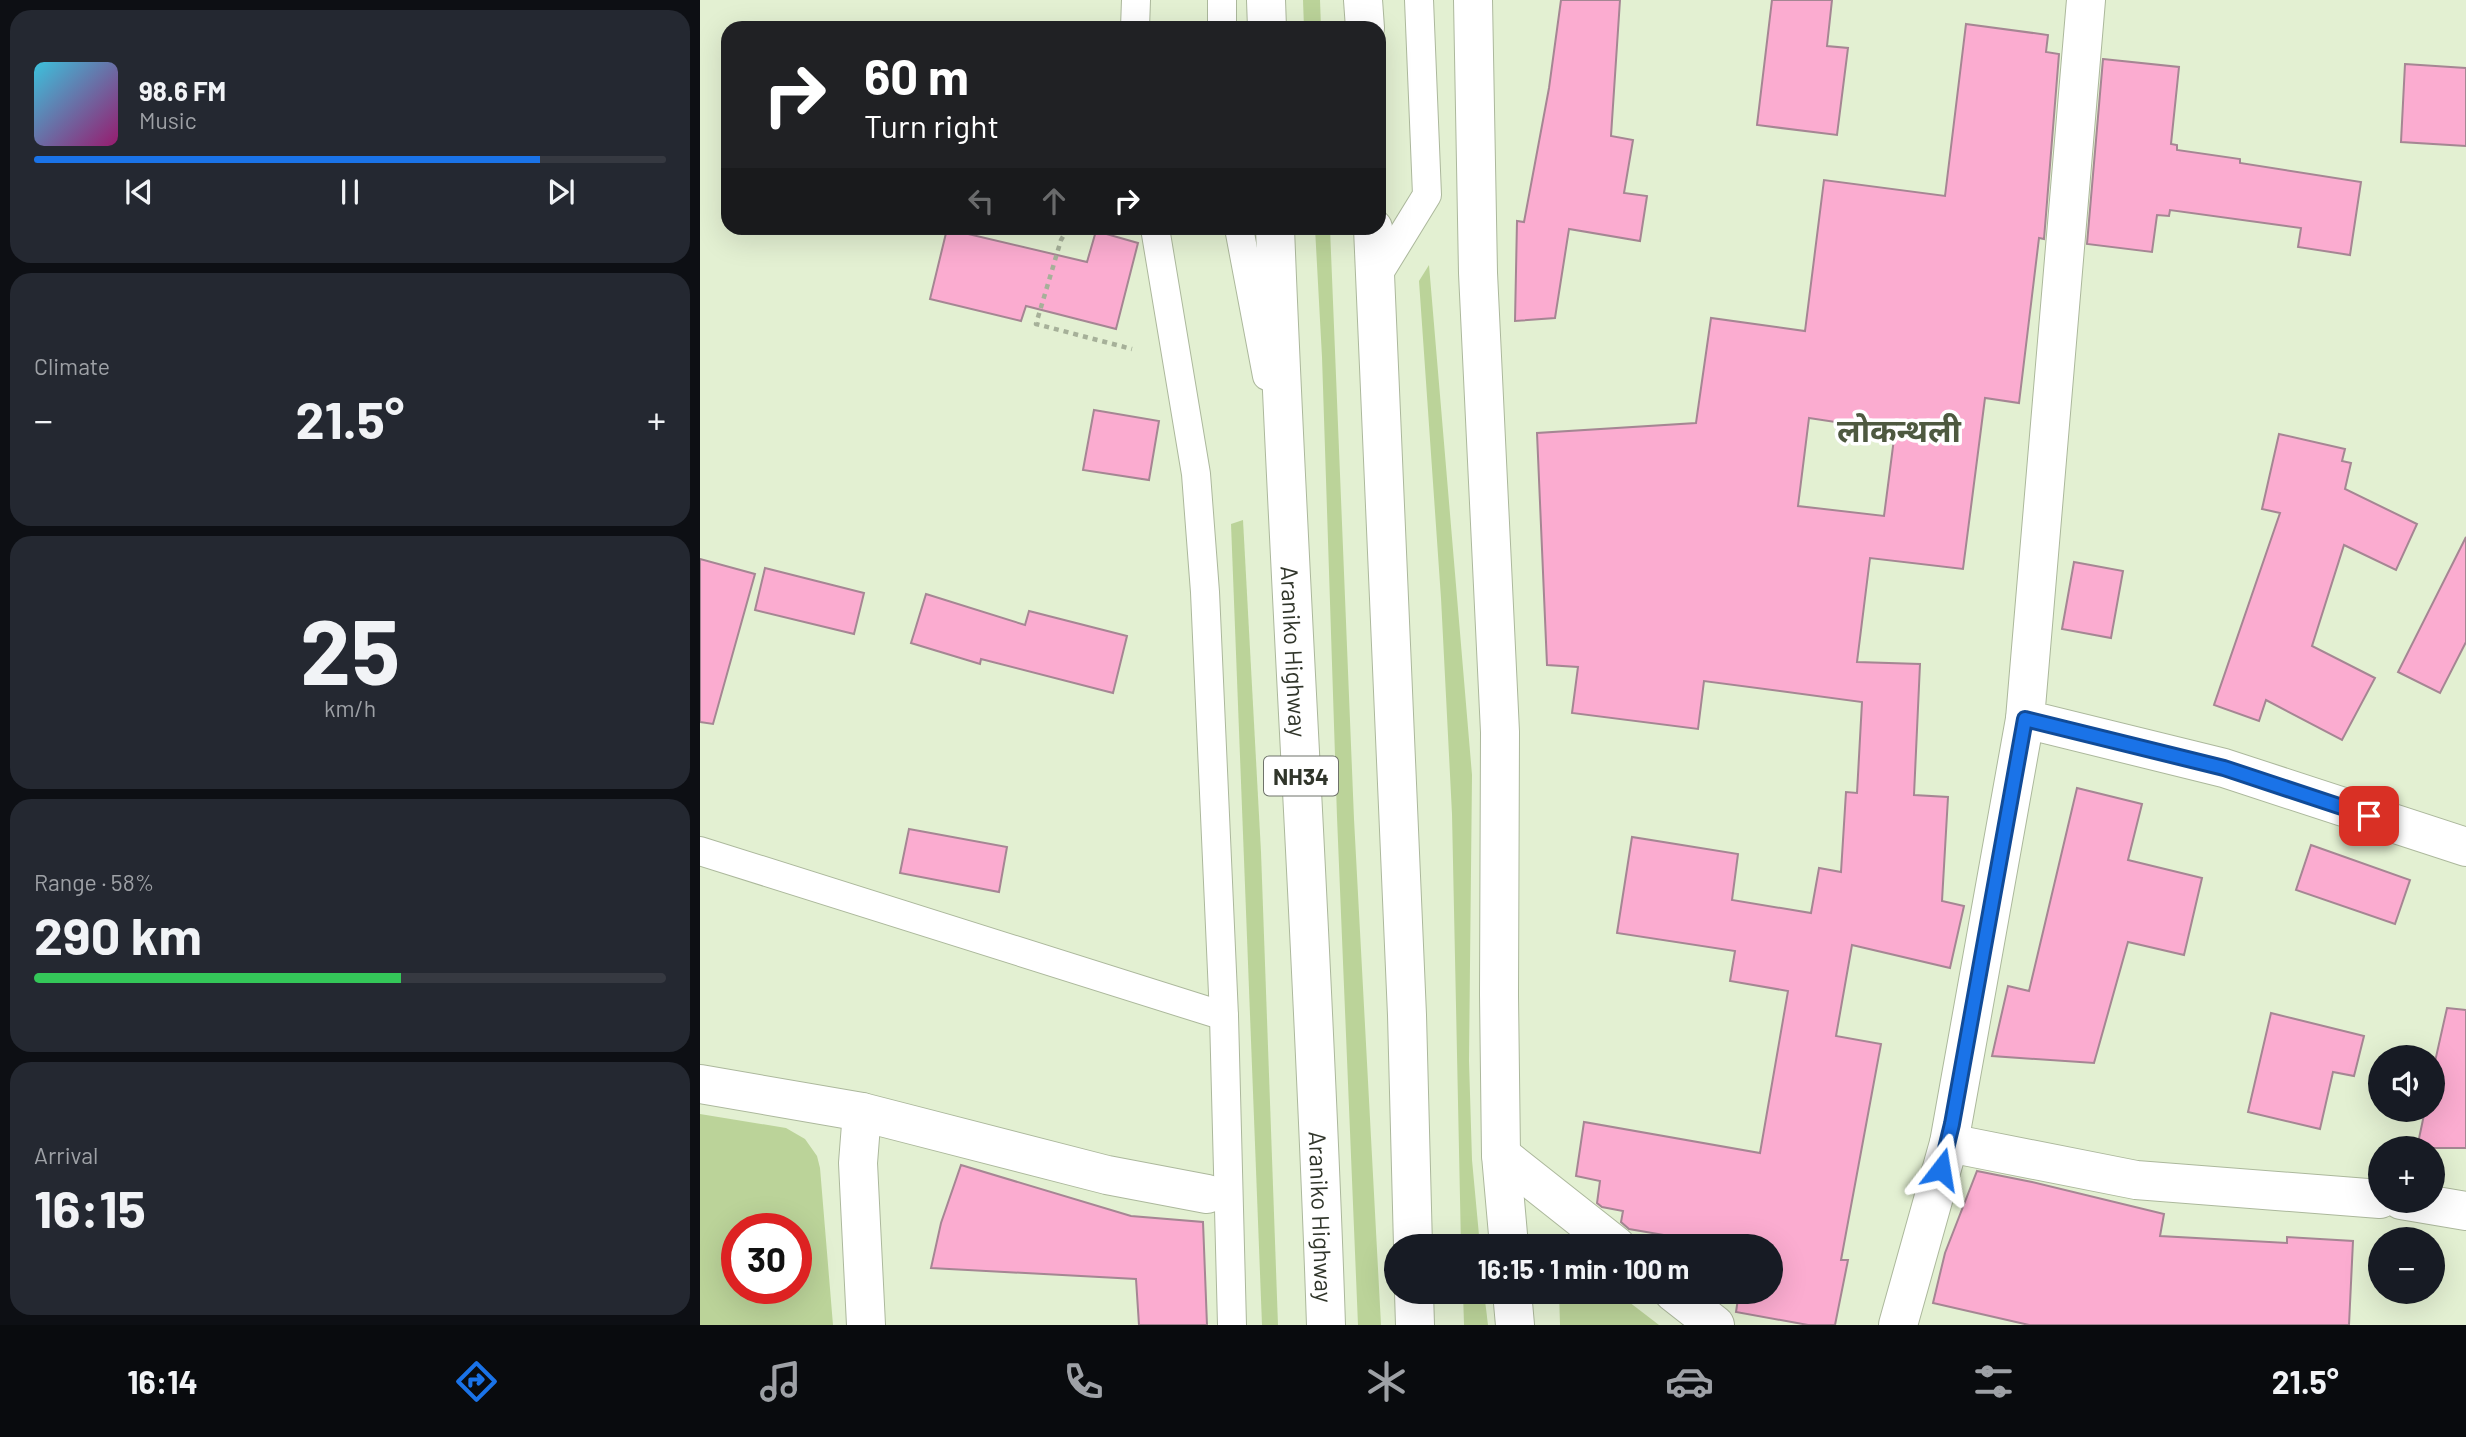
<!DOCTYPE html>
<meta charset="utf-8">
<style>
:root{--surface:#171b24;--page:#242831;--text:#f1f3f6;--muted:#9ea1a6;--line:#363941;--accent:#1a73e8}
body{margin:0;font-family:Barlow,"Noto Sans Devanagari",sans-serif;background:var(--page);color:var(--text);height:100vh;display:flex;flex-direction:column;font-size:26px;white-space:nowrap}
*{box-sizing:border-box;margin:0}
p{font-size:23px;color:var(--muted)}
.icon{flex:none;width:38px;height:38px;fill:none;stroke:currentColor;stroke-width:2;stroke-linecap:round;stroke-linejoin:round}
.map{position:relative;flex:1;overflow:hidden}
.side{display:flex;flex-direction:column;gap:10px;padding:10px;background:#0d0f14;width:700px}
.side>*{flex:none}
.guide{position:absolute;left:21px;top:21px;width:665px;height:214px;border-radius:21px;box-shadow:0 7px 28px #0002;background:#202124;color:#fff;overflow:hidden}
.buttons{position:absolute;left:1668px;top:1045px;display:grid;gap:14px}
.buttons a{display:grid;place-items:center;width:77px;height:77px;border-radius:50%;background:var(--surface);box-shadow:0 7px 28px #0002;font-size:35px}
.speed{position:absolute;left:21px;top:1213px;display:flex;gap:14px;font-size:35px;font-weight:700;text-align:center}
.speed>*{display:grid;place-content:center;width:91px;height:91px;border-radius:50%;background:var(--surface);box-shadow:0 7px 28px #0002;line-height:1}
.speed .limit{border:10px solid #d22;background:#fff;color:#111}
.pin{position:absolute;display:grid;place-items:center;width:60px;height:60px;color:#fff;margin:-30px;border-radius:14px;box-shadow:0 4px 10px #0006}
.me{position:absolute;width:77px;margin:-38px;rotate:14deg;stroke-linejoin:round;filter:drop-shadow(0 0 5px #0008)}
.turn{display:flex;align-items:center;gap:24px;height:147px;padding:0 28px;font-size:32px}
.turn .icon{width:91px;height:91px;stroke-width:2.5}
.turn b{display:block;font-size:49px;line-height:60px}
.lanes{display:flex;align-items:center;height:66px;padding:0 28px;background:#0003;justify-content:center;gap:35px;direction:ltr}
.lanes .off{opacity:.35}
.big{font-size:52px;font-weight:700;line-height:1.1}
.side .widget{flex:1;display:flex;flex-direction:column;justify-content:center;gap:10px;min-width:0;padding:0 24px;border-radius:21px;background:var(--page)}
.side .dial{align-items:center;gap:0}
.dial b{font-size:91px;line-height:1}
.song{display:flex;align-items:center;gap:21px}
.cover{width:84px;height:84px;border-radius:10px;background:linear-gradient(135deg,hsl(190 70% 55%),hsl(320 70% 35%))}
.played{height:7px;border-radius:4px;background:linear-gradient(90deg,var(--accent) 80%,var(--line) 80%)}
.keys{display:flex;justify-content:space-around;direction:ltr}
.heat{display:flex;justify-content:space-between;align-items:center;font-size:38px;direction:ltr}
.charge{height:10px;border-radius:5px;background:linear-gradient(90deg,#34c759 58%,var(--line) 0)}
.trip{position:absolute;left:684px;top:1234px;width:399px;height:70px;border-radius:35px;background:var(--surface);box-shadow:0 7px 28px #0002;font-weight:700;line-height:70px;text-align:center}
.dock{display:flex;height:112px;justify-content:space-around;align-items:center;background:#090b0e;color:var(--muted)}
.dock .icon{width:49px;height:49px}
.dock .active{color:var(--accent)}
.dock b{font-size:32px;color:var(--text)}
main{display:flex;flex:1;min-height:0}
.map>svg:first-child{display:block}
.green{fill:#bbd399;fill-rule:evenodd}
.building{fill:#fbacd0;stroke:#a58693;stroke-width:2;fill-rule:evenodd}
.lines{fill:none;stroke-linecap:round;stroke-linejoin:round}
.lane-casing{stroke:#acb89c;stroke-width:30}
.street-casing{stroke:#acb89c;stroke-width:40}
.highway-casing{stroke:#acb89c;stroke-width:40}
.path{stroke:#a6b099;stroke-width:4.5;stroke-dasharray:5 5;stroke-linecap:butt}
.lane{stroke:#fff;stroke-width:28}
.street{stroke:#fff;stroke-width:38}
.highway{stroke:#fff;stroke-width:38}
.route-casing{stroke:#114b97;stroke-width:18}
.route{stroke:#1a73e8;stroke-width:12}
.labels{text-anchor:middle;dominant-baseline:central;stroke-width:7;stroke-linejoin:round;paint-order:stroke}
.shield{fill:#fff;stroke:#6e726a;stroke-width:2}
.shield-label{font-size:23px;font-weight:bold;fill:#30352a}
.street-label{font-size:24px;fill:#30352a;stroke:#fff}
.district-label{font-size:32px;font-weight:bold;fill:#4e5940;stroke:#fff}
</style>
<main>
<section class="side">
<div class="widget">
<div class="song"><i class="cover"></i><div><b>98.6 FM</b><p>Music</p></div></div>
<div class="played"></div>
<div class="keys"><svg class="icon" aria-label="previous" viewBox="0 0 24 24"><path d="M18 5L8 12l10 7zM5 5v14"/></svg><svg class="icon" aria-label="pause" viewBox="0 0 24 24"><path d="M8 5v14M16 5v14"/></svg><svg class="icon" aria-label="next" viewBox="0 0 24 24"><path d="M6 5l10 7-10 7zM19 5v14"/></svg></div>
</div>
<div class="widget"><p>Climate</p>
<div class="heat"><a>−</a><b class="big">21.5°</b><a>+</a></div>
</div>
<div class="widget dial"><b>25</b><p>km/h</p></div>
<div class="widget"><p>Range · 58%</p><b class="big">290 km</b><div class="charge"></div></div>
<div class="widget"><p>Arrival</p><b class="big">16:15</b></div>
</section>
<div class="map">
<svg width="1766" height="1325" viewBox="0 0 1766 1325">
<rect width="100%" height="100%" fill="#e3f0d2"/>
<g class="green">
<polygon points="603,0 620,0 621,28 604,28"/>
<polygon points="615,228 630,228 654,819 681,1325 658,1325 637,817 622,357"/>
<polygon points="729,265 772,775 769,1061 772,1160 780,1246 761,1246 752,814 741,598 719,281"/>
<polygon points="543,520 561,852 578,1325 562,1325 531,524"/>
<path d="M0,1114L86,1128L105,1139L117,1156L120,1168L133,1325H0ZM96,1228V1288H37V1228Z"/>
<polygon points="763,1292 784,1292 788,1325 764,1325"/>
<polygon points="859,1292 916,1292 959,1325 860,1325"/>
</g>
<g class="building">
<polygon points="861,0 920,0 911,136 933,140 924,193 947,196 940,241 869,229 855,318 815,321 817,221 824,222 849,88"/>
<polygon points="1072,0 1132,0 1127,46 1148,48 1137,135 1057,125"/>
<path d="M1266,24L1348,35L1346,52L1359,54L1344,239L1339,238L1319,403L1285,398L1263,569L1170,558L1157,662L1220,664L1214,795L1248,797L1242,901L1264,906L1250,968L1152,945L1136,1036L1181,1044L1141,1260H1148L1135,1325H1108L1036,1312L1039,1292H1071V1246H1005V1242L929,1229L921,1222L923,1211L902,1207L897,1203L900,1181L876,1176L884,1122L1060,1153L1088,991L1030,981L1035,951L917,933L932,837L1038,854L1032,900L1111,913L1119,868L1141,872L1146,792L1157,793L1162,702L1004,681L998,729L872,713L878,667L847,665L837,433L996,423L1011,318L1105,331L1124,180L1245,196ZM1109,418L1195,431L1184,516L1098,506Z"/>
<polygon points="1403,59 1479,67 1471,144 1477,145 1477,150 1540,159 1540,163 1661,182 1650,255 1598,247 1601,228 1470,210 1469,216 1457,215 1452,252 1387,244"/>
<polygon points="1705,64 1766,68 1766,146 1701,142"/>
<polygon points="247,229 387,262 396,231 438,243 416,329 326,306 321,321 230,299"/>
<polygon points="394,410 459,421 449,480 383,470"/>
<polygon points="1579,434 1645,449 1642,461 1651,463 1645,489 1717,524 1696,570 1644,545 1612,646 1675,678 1642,740 1566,700 1559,721 1514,705 1580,513 1562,509"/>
<polygon points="1766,537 1766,642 1740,693 1698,672"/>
<polygon points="0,559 55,574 13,724 0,722"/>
<polygon points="1374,562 1423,571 1411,638 1362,629"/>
<polygon points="65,568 164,593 154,634 55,610"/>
<polygon points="226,594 325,625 329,611 427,636 413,693 281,659 280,664 211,643"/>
<polygon points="1377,788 1442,804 1428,860 1502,878 1484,955 1428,942 1394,1063 1292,1056 1308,986 1329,991"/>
<polygon points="209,829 307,847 299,892 200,873"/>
<polygon points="1611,845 1710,880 1695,924 1596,890"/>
<polygon points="1747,1008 1766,1010 1766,1148 1717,1148 1725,1110 1732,1110 1732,1075"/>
<polygon points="1571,1013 1664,1036 1654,1076 1633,1072 1620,1129 1548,1112"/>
<polygon points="261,1165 431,1216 503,1222 507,1325 439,1325 436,1279 231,1268 241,1223"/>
<polygon points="1277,1171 1332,1182 1464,1214 1460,1236 1587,1243 1587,1237 1653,1241 1649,1325 1329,1325 1233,1303 1245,1253"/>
</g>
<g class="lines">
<g class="lane-casing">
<g id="lane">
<polyline points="522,0 522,28"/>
<polyline points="435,28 436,0"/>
<polyline points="455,228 496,474 505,592 524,1016 532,1325"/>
<polyline points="539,228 567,376"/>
<polyline points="676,278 727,195 719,0"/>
<polyline points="0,851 524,1016"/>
</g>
</g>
<g class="street-casing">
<g id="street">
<polyline points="773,0 778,273 800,732 799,995 801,1155 809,1246"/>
<polyline points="1386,0 1325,719 1524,768 1766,847"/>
<polyline points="0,1084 162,1112 407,1175 507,1194"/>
<polyline points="162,1112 158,1163 166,1325"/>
<polyline points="1249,1143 1436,1180 1680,1199"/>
<polyline points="801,1155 916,1246"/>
<polyline points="1701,1200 1766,1211"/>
<polyline points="812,1292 815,1325"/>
<polyline points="973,1292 1015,1325"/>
<polyline points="1198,1325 1249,1143 1325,719"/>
</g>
</g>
<g class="highway-casing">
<g id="highway">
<polyline points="566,0 567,28"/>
<polyline points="663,0 665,28"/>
<path id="s1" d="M575,228C589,593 614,959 626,1325"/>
<polyline points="673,228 707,1015 713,1246"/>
<polyline points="714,1292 715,1325"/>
</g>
</g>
<polyline class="path" points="368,228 361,240 336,324 432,349"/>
<use href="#lane" class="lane"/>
<use href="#street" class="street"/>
<use href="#highway" class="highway"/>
</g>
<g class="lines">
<g class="route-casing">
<polyline id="route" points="1241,1169 1252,1124 1325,719 1524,768 1669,816"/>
</g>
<use href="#route" class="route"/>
</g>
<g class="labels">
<rect class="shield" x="564" y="756.5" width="74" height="39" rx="5"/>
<g class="shield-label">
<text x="601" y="776">NH34</text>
</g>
<g class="street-label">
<text stroke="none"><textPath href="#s1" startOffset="424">Araniko Highway</textPath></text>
<text stroke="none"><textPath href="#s1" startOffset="990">Araniko Highway</textPath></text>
</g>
<g class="district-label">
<text x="1199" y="429">लोकन्थली</text>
</g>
</g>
</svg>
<div class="buttons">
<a><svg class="icon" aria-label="sound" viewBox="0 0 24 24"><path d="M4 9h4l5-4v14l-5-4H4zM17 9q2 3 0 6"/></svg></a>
<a>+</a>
<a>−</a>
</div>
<div class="speed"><div class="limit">30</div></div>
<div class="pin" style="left:1669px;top:816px;background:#d93025"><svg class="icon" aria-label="arrive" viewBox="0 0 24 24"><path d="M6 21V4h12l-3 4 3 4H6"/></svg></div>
<svg class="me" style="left:1241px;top:1169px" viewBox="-20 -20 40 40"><path d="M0-17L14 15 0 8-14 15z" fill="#1a73e8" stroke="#fff" stroke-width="4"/></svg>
<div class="trip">16:15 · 1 min · 100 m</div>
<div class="guide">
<div class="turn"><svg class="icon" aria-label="right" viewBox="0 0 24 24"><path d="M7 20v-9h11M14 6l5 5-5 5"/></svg><div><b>60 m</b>Turn right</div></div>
<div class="lanes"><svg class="icon off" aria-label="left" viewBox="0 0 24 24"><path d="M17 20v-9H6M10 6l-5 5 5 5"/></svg><svg class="icon off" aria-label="ahead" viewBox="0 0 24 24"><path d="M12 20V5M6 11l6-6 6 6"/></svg><svg class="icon" aria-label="right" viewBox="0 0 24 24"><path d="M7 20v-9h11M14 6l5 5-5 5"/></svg></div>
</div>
</div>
</main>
<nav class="dock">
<b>16:14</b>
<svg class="icon active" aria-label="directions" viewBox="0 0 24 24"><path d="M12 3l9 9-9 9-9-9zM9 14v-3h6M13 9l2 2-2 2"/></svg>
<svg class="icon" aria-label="music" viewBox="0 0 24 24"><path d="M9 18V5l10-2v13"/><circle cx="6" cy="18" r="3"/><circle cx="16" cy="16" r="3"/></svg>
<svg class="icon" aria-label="phone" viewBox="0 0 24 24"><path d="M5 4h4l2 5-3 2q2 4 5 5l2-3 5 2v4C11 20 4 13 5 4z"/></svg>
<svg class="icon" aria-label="climate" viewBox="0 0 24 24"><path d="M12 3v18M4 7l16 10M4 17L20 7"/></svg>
<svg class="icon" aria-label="car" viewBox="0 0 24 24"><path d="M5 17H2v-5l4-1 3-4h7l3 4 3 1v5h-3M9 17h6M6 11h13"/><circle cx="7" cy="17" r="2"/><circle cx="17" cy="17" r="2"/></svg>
<svg class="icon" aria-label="filters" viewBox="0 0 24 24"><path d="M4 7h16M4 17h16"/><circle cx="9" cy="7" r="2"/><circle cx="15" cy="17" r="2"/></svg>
<b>21.5°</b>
</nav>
